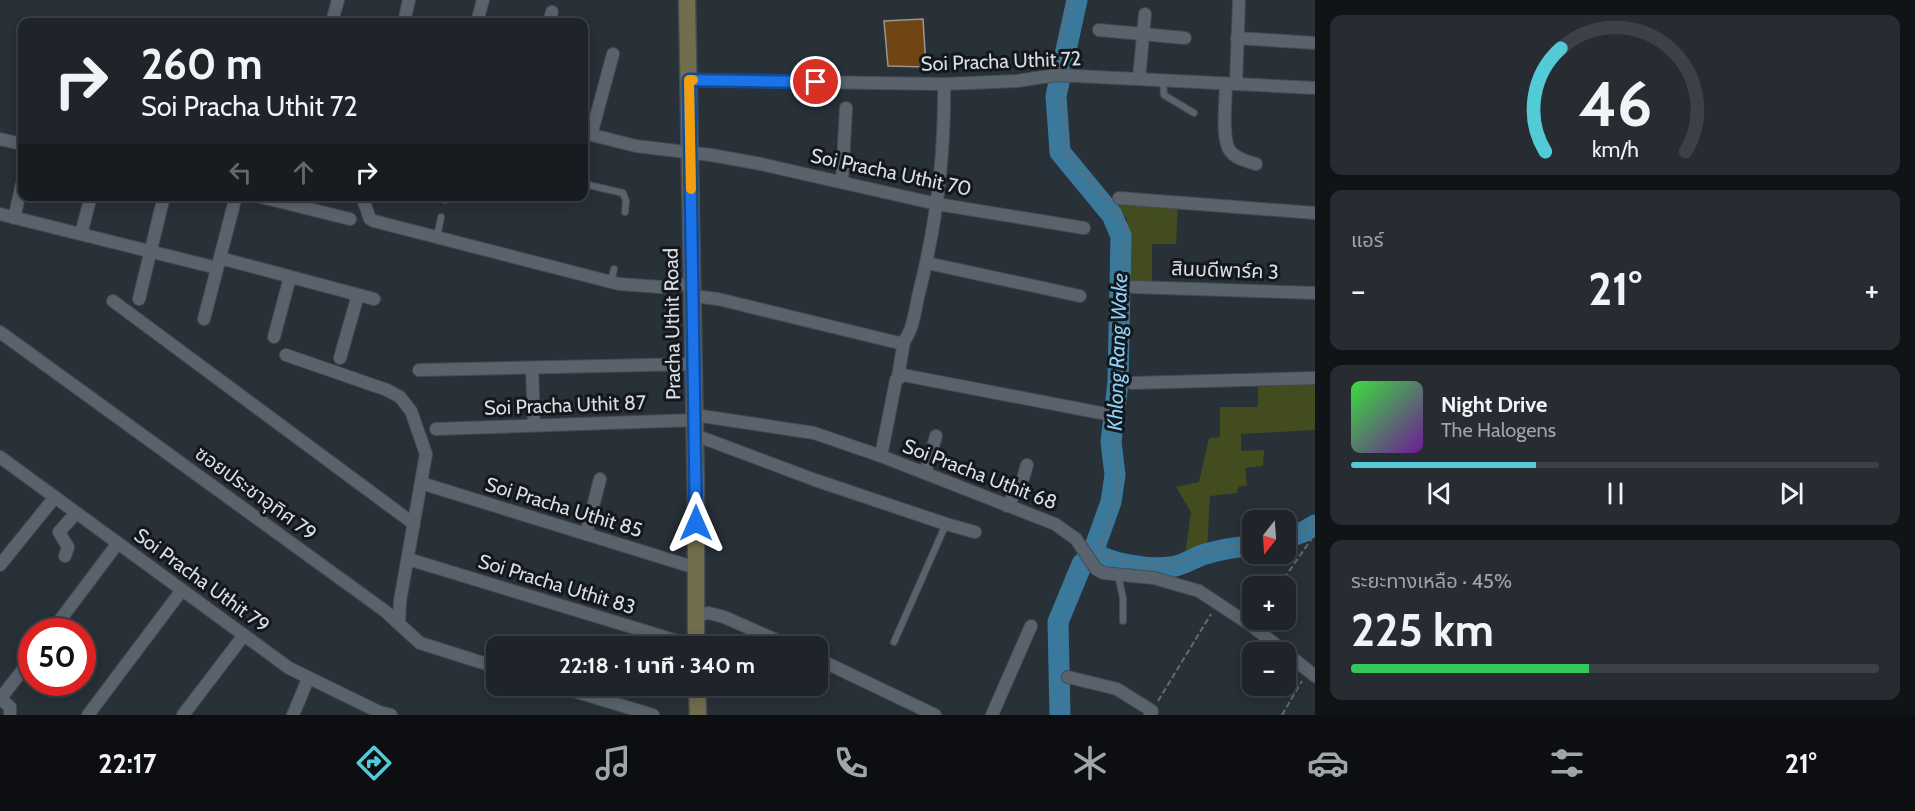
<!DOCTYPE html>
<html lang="th">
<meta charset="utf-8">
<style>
:root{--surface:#1e242a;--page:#262c32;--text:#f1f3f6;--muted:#a1a4a8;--line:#3c4147;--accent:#52cbd7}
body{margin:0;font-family:Cabin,"Noto Sans Thai",sans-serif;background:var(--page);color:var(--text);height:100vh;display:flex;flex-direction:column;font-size:22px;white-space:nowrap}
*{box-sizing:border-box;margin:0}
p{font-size:20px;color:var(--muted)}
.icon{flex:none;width:33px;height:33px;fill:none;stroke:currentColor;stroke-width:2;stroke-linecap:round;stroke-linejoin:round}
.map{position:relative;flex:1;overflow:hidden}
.drawer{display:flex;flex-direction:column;gap:15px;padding:15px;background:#101417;width:600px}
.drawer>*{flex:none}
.guide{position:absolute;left:18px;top:18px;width:570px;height:183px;border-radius:12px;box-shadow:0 3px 15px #0003,0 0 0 2px var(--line);background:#1e242a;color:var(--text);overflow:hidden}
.needle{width:39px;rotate:197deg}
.tools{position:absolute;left:1242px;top:510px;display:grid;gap:12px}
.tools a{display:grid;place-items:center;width:54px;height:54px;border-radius:12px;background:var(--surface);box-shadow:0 3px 15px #0003,0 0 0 2px var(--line);font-size:30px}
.speed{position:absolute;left:18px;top:618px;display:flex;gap:12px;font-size:30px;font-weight:700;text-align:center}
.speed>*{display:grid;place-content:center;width:78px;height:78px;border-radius:50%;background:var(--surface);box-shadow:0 3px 15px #0003,0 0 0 2px var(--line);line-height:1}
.speed .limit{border:9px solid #d22;background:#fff;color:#111}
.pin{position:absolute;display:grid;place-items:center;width:51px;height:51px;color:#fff;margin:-26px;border:3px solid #fff;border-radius:50%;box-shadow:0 2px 6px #0007}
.me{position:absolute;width:66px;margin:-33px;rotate:0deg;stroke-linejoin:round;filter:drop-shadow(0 0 4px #0008)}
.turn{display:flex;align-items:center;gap:21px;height:126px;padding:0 24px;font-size:27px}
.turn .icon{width:78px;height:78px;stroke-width:2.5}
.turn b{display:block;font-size:42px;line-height:51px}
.lanes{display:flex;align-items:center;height:57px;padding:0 24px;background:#0003;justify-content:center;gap:30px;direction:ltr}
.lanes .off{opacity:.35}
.big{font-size:45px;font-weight:700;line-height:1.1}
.drawer .widget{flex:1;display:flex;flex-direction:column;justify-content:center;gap:9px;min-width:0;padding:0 21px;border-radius:12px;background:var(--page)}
.drawer .dial{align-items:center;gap:0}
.dial svg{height:156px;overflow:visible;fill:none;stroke:var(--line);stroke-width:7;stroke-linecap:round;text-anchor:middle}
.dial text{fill:var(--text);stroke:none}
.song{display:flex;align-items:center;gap:18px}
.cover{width:72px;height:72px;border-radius:9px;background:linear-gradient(135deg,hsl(120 70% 55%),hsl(280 70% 35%))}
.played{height:6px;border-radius:3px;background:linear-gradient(90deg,var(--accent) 35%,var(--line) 35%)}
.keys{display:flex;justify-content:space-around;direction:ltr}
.heat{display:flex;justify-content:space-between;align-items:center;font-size:33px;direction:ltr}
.charge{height:9px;border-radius:4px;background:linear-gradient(90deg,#34c759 45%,var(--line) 0)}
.trip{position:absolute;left:486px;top:636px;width:342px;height:60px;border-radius:12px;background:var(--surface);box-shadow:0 3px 15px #0003,0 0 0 2px var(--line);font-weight:700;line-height:60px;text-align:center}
.tabs{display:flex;height:96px;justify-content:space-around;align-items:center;background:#0c0e11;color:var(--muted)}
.tabs .icon{width:42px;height:42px}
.tabs .active{color:var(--accent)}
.tabs b{font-size:27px;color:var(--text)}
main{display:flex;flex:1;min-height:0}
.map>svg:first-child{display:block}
.green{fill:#424c1f}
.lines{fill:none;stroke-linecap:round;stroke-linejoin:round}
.river{stroke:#3a799b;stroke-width:21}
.building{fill:#6e4513;stroke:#9f958b;stroke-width:1.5}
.lane-casing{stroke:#454b52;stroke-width:8}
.street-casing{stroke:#454b52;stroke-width:14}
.secondary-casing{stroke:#454b52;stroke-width:19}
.path{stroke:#646b72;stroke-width:2;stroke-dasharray:6 3;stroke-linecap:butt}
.lane{stroke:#5a636c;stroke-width:6}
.street{stroke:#5a636c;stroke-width:12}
.secondary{stroke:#726d4d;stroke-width:16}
.path-bridge{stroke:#646b72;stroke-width:2;stroke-dasharray:6 3;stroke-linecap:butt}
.route-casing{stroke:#114b97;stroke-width:15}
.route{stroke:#1a73e8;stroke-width:10}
.slow{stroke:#f59e0b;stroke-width:10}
.labels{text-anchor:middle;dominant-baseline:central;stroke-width:6;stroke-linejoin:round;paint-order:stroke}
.street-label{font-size:20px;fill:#d9dee4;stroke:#14171b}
.water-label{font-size:21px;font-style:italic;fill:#8dd3fc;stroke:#14171b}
</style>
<main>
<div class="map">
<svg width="1315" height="715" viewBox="0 0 1315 715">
<rect width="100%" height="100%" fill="#283038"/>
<g class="green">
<polygon points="1110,200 1178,205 1176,244 1152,244 1152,282 1128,283 1127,219"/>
<polygon points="1315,384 1315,430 1241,434 1241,451 1264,450 1263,466 1245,468 1247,486 1239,486 1237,493 1210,496 1207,550 1185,555 1191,512 1176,487 1199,482 1209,438 1220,437 1220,407 1258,407 1258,387"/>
</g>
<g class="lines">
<g class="river">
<polyline points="1286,538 1303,532 1315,525"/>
<path d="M1093,552C1110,564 1150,570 1171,567C1181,566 1192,559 1202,555C1218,550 1235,547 1252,546"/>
<polyline points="1060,715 1058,622 1082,564 1093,552 1111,502 1115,475 1111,442 1118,382 1121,236 1112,215 1060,152 1056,96 1077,0"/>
</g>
</g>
<polygon class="building" points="923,19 926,67 888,66 884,21"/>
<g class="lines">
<g class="lane-casing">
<g id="lane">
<polyline points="1163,81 1164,95 1194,113"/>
<polyline points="584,184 623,193 626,201 625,212"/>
<polyline points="445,200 446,196"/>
<polyline points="437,237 441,217"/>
<polyline points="611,282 614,269"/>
<polyline points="1118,575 1123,598 1123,621"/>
<polyline points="894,642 946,524"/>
</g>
</g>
<g class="street-casing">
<g id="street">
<polyline points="332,22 338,0"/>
<polyline points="404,22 409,0"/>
<polyline points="477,22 483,0"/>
<polyline points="549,22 552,12"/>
<polyline points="1099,30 1185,38"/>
<polyline points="1237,38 1315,43"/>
<polyline points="1139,79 1145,14"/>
<polyline points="689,80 944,84 1017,81 1056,75 1315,88"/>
<path d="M1226,84C1226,100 1221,139 1230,151C1236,159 1247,161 1256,164"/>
<polyline points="1236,84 1239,0"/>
<polyline points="584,133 636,146 711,155 761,164 937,204 1084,228"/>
<polyline points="591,135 613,54"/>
<polyline points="0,139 22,144"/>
<polyline points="842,182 846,108"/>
<polyline points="257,196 350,219"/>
<polyline points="362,196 370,219 374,221 619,284 661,287 692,284"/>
<polyline points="1119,198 1315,213"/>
<polyline points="0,214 217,268"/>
<polyline points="14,218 22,184"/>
<polyline points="81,234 91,196"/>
<polyline points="220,258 374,299"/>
<polyline points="927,263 1080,296"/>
<polyline points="1133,287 1315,293"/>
<path d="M693,296L718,299L899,343L904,341C913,330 915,311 918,297C936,227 945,157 944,84"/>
<polyline points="139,299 164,196"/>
<polyline points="113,301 414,524"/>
<polyline points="204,319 236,196"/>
<polyline points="0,332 385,611 420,643 496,667"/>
<polyline points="274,337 290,277"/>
<polyline points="286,355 387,390 400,397 411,411 426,454 400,601 399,624"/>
<polyline points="340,358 358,295"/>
<polyline points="532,368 534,425"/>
<polyline points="419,370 694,364"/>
<polyline points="898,377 904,341"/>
<polyline points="1132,383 1315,378"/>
<polyline points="695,415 814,433 881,456 1055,524 1076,539 1096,569 1103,573 1154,578 1199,591 1252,626 1285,652"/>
<polyline points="436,429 695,420"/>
<polyline points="695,435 815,480 946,524 975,532"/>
<polyline points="881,456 896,380 903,375 1106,414"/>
<polyline points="0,457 289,668 379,712 391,715"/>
<polyline points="925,473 936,436"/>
<polyline points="421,483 696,568"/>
<polyline points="1007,506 1022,482 1027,465"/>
<polyline points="586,534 600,479"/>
<polyline points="65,556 68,547 59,532 76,513"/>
<polyline points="408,559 694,646"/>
<polyline points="0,565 55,497"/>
<polyline points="696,615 709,613 724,617 790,646"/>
<polyline points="51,632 118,543"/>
<polyline points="1286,653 1315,676"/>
<polyline points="818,659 935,715"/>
<polyline points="1068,677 1117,689 1152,711 1150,715"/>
<polyline points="557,686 653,715"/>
<polyline points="0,699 32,658"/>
<polyline points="1,699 10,707 10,715"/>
<polyline points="88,715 182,590"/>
<polyline points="183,715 244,635"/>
<polyline points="293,715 308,679"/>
<polyline points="992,715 1031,626"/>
</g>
</g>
<g class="secondary-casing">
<g id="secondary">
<polyline points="687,0 696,500 696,646"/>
<polyline points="697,686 698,715"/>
</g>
</g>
<g class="path">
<polyline points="1058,63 1065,17 1071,0"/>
<polyline points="1064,86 1063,95 1066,152 1108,203"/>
<polyline points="1112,207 1124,223 1125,278"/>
<polyline points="1124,374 1124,296"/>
<polyline points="1098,553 1117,502 1119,471 1115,441 1124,389"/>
<polyline points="1101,555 1141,564 1170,565 1203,553 1233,545 1252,544"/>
<polyline points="1279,586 1310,541 1315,531 1312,520"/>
<polyline points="1158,701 1211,614"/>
<polyline points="1282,715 1302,681"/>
</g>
<use href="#lane" class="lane"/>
<use href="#street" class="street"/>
<use href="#secondary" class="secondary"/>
<polyline class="path-bridge" points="1286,536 1302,530 1315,523"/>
</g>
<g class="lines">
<g class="route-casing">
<polyline id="route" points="696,523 689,80 816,82"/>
</g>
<use href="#route" class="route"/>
<polyline class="slow" points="691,189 689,80 693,80"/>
</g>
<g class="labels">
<g class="street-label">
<text transform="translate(1001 61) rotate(-2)">Soi Pracha Uthit 72</text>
<text transform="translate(891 172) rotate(12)">Soi Pracha Uthit 70</text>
<text transform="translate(1225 270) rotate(2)">สินบดีพาร์ค 3</text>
<text transform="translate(672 324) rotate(-91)">Pracha Uthit Road</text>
<text transform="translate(565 405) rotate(-2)">Soi Pracha Uthit 87</text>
<text transform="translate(980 474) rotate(21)">Soi Pracha Uthit 68</text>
<text transform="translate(256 493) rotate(36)">ซอยประชาอุทิศ 79</text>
<text transform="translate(564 507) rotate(17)">Soi Pracha Uthit 85</text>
<text transform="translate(202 580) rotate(36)">Soi Pracha Uthit 79</text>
<text transform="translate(557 584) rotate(17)">Soi Pracha Uthit 83</text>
</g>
<g class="water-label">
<text transform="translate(1117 352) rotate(-88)">Khlong Rang Wake</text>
</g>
</g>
</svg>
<div class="tools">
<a><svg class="needle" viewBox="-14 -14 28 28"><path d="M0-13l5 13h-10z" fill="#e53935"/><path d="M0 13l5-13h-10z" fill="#a1a4a8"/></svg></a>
<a>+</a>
<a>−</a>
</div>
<div class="speed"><div class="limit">50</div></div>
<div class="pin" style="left:816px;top:82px;background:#d93025"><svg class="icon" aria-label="arrive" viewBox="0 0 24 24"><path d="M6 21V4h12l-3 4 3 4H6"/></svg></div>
<svg class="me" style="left:696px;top:523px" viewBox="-20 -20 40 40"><path d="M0-17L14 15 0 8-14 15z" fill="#1a73e8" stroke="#fff" stroke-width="4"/></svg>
<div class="trip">22:18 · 1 นาที · 340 m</div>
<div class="guide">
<div class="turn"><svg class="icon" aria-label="right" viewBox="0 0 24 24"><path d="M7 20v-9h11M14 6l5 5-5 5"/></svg><div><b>260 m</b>Soi Pracha Uthit 72</div></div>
<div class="lanes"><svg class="icon off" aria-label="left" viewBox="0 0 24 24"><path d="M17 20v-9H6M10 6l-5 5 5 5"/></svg><svg class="icon off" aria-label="ahead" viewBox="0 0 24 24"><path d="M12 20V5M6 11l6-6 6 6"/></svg><svg class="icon" aria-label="right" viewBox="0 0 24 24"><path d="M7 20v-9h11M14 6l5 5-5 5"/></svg></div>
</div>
</div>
<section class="drawer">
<div class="widget dial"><svg viewBox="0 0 100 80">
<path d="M14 69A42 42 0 1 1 86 69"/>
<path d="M14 69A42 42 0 0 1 22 16" stroke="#52cbd7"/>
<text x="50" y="56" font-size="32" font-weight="700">46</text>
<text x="50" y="72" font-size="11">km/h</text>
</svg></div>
<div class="widget"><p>แอร์</p>
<div class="heat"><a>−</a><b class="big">21°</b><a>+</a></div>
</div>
<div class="widget">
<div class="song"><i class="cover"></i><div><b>Night Drive</b><p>The Halogens</p></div></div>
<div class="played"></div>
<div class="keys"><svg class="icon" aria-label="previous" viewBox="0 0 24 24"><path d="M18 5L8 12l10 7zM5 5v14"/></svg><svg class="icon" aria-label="pause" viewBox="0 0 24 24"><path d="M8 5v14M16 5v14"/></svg><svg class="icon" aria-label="next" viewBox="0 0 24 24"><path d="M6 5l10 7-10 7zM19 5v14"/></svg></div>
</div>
<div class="widget"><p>ระยะทางเหลือ · 45%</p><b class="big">225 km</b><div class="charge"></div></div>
</section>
</main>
<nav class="tabs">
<b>22:17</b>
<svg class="icon active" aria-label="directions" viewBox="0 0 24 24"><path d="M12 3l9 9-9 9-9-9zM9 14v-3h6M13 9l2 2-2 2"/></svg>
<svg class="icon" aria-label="music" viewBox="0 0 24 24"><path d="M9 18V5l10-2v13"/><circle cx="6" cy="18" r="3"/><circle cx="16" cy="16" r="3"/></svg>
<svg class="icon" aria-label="phone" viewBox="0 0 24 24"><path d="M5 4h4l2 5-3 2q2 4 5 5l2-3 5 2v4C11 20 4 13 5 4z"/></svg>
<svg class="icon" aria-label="climate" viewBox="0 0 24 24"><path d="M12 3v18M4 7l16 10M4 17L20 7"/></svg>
<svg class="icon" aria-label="car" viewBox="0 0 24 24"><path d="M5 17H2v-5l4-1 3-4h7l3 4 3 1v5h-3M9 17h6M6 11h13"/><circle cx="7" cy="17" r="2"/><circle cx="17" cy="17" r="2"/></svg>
<svg class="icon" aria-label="filters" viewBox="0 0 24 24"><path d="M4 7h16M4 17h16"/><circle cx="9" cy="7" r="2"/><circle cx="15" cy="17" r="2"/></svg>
<b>21°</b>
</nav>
